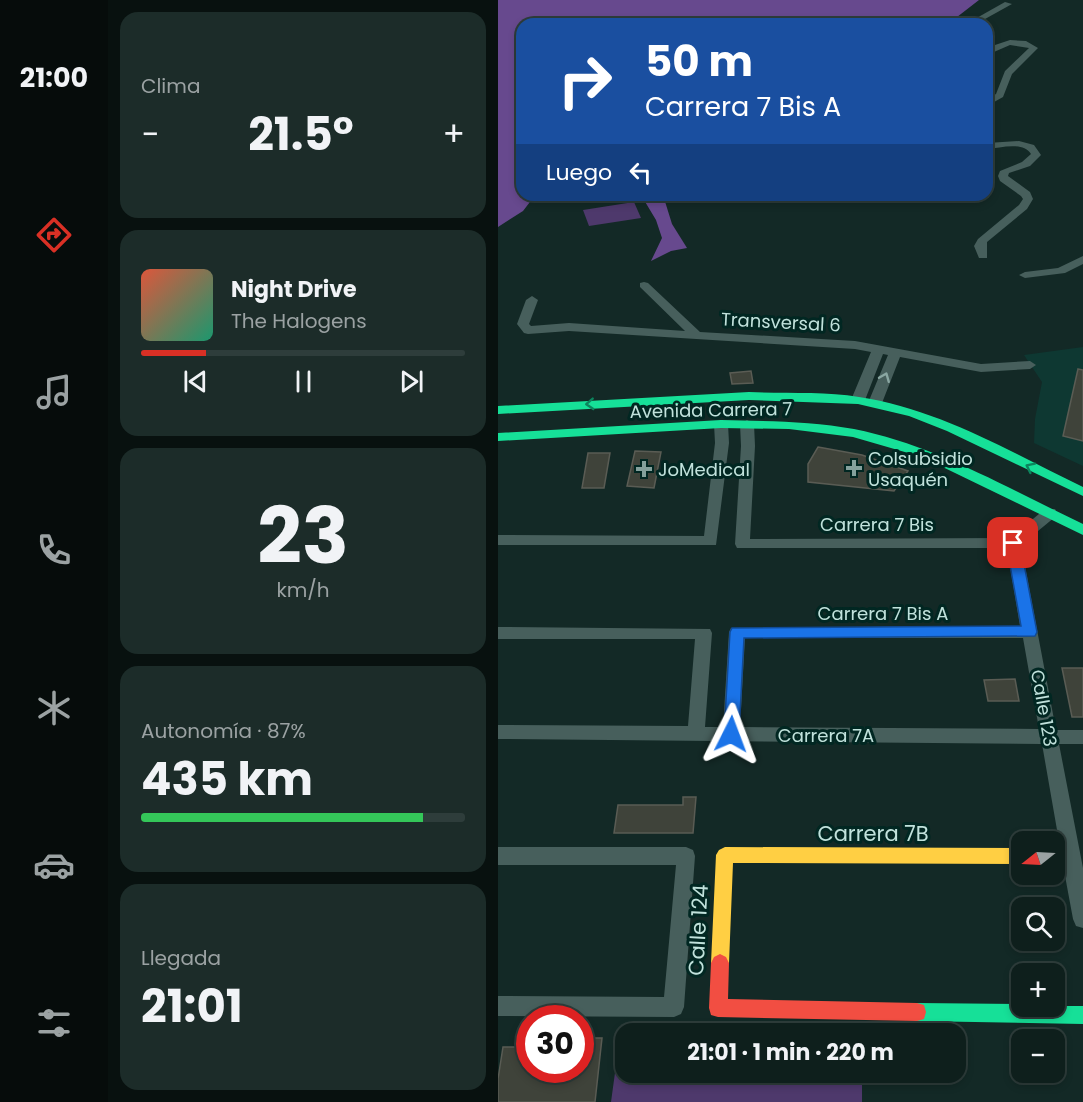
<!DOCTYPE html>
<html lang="es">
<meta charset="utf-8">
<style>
:root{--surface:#0e1f1c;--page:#1c2c29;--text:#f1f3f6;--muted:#9ba2a3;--line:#2e3d3b;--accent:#d93025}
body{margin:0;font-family:Poppins,sans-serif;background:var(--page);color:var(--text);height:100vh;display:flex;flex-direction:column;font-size:22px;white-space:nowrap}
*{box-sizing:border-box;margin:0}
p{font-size:20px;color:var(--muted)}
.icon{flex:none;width:33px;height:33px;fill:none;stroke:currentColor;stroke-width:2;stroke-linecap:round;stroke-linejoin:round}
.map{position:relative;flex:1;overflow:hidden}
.panel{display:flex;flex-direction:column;gap:12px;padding:12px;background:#08110f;width:390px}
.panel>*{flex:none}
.top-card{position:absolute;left:18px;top:18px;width:477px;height:183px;border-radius:18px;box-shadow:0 3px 9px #0003,0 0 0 2px var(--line);background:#1a4fa0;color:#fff;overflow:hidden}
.needle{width:39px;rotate:252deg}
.buttons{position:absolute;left:513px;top:831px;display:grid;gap:12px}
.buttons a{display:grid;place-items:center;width:54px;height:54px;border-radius:12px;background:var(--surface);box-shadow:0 3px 9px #0003,0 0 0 2px var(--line);font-size:30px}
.speed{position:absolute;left:18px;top:1005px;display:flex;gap:12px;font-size:30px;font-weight:700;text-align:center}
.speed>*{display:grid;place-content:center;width:78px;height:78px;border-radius:50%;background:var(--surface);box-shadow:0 3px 9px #0003,0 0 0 2px var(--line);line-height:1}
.speed .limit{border:9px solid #d22;background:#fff;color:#111}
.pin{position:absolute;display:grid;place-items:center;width:51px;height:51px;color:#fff;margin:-26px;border-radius:12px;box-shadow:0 3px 9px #0006}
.me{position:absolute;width:66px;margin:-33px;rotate:3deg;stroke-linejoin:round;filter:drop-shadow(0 0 4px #0008)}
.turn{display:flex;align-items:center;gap:21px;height:126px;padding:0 30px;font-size:27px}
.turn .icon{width:78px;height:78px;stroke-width:2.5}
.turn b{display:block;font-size:42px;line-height:51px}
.then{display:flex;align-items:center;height:57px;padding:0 30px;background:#0003;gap:12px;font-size:22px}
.big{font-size:45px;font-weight:700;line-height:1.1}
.panel .card{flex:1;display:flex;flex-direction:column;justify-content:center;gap:9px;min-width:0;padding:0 21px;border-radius:18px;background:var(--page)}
.panel .dial{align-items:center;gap:0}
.dial b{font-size:78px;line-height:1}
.song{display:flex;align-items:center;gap:18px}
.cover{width:72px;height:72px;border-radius:9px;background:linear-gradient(135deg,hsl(10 70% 55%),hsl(160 70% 35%))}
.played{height:6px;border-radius:3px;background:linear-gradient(90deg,var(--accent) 20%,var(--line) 20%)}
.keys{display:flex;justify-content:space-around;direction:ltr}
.heat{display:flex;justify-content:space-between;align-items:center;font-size:33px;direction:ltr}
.charge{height:9px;border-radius:4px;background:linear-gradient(90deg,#34c759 87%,var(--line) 0)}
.trip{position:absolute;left:117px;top:1023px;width:351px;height:60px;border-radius:18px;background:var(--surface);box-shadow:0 3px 9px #0003,0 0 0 2px var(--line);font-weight:700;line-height:60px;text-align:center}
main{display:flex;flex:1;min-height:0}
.tabs{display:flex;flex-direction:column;width:108px;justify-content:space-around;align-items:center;background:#060c0b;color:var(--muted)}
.tabs .icon{width:42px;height:42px}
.tabs .on{color:var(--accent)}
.tabs b{font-size:27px;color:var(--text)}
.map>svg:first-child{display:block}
.built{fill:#0e3832}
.green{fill:#4e396c}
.forest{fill:#67498e}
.building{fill:#3f433a;stroke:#5a5c54;stroke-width:1.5}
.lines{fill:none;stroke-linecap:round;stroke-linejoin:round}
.street{fill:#475f5c;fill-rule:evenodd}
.fast{fill:#16e098;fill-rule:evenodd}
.slow{fill:#ffcf43;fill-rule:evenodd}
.jam{fill:#f24e42;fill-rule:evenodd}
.oneway{stroke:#8aa7a2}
.oneway2{stroke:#0c845d}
.route{fill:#1a73e8;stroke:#114b97;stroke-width:1.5}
.poi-dot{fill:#84a19c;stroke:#012722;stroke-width:2}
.labels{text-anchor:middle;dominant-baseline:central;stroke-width:6;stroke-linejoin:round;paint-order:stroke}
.street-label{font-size:18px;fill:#c1e2dc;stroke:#012722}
.poi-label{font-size:18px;fill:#c1e2dc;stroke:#012722;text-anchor:start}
.near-street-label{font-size:21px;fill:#c1e2dc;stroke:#012722}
</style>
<main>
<nav class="tabs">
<b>21:00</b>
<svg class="icon on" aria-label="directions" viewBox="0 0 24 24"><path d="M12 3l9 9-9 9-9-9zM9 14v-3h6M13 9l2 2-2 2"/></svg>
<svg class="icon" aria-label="music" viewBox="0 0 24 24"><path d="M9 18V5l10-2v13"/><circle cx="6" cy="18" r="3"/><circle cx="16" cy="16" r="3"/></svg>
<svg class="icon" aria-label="phone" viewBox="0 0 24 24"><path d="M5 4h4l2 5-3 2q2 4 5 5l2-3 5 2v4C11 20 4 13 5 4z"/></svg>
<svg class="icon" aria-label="climate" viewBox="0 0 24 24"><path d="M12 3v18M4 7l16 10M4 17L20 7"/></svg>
<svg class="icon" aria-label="car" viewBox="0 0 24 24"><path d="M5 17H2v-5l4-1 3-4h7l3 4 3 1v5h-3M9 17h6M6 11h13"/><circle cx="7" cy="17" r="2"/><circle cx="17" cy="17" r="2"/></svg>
<svg class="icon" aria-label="filters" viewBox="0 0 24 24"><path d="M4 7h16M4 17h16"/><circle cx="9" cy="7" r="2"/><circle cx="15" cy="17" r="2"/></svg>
</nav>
<section class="panel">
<div class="card"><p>Clima</p>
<div class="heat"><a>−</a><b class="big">21.5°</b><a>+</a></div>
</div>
<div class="card">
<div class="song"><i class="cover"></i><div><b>Night Drive</b><p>The Halogens</p></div></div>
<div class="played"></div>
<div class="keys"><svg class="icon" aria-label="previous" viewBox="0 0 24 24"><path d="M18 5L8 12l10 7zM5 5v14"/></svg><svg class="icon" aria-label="pause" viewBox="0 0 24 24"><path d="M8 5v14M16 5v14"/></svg><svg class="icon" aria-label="next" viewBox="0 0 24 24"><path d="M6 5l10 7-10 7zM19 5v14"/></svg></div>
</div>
<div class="card dial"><b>23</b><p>km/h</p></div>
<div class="card"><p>Autonomía · 87%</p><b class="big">435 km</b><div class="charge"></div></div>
<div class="card"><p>Llegada</p><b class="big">21:01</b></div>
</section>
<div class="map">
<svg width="585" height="1102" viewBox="0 0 585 1102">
<rect width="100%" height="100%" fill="#132926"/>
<polygon class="built" points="585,347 585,466 536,443 537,419 544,382 526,355"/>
<g class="green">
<polygon points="136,202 143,218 91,226 85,210"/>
<polygon points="122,1036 127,1036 128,1072 364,1073 364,1102 113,1102"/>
</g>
<g class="forest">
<polygon points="0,0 481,0 450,24 24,24 24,195 55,195 35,198 25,211 0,227"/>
<polygon points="143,195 165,195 174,224 189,248 173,251 153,261 164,238 158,220"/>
</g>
<g class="building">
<polygon points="580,369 585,370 585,441 565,436"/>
<polygon points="253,371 255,383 234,384 232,373"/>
<polygon points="320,447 364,455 410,471 396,491 310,482 310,464"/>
<polygon points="137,451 163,452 156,488 129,486"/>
<polygon points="90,453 112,453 106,488 84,488"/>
<polygon points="564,668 585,668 585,717 574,717"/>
<polygon points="517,679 521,701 490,701 486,680"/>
<polygon points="185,797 198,797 195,833 116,833 120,805 185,805"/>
<polygon points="85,1038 104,1038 97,1102 0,1102 0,1079 5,1047 32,1047 32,1070 82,1070 82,1046 85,1046"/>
</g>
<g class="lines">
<g class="street">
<polygon points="507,2 514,4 478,24 468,24"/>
<polygon points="512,40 528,41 540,48 514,74 505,97 489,106 489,99 498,94 507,71 531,48 512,45 489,55 489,48 491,47"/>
<path d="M521,141L536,145L543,155L532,166L511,173L510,176L532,192L535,199L529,209L489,242V258H481L476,246L480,239L521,205L525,199L523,196L502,181L500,176L502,171L524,162L533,154C524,141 503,148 489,149V143Z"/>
<polygon points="585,256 585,264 567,273 527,278 521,275 527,272 560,268"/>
<polygon points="146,282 150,283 202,332 357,341 483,364 532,361 538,365 532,369 483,372 402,357 384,403 377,407 370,403 390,355 385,354 367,400 360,404 353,400 373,352 357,349 71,331 30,334 26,333 19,324 28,300 34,296 40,300 31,324 33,326 71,323 187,331 142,287 142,283"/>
<polygon points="223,420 230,424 231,443 218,545 0,545 0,535 206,536 217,443 216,424"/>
<path d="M249,420L256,424L257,446L252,539L512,538L547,509H557L559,513L557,517L523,545L558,730H585V744H561L585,868V928L578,926L575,919L565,865H556V847H562L544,744L0,739V725L190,726L197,639H0V627L212,629L214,633L207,727H225L231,632L233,628L522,626L509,548H239L237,544L243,446L242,424ZM247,638H525L541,729L242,727Z"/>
<polygon points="0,847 188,847 195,850 197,856 186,1007 183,1014 176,1017 0,1016 0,996 166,997 178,865 0,865"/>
</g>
<g class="fast">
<path d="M251,392C286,394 326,391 361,397C441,409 513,452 585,487V496L449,431L411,416L360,404L251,400L0,414V406Z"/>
<path d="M223,420C267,421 312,421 356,429C437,445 511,489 585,524V535L424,457L355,437L291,429L223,428L0,441V433Z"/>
<polygon points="419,1003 524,1004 524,1006 585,1006 585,1024 419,1021 412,1019 410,1012 412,1005"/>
</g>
<polygon class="slow" points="227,847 524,848 524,864 235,863 231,963 228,969 222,972 216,969 213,963 218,855 221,850"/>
<polygon class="jam" points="222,954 228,957 231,963 230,999 419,1003 426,1005 428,1012 426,1019 419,1021 220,1017 213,1015 211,1008 213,963 216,957"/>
</g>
<defs><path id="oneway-chevron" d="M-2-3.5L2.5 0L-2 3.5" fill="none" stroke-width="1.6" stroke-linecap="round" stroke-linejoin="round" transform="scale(1.5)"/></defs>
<use class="oneway" href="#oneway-chevron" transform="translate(387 377) rotate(-68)"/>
<g class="oneway2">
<use href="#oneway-chevron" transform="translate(92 404) rotate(177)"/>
<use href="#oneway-chevron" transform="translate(532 467) rotate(-154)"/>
</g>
<polygon class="route" points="515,538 522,543 539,632 537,636 246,638 241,734 239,739 233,741 228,739 226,734 232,632 234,628 523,626 508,543"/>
<g class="poi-dot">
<path d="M353 459h6v6h6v6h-6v6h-6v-6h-6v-6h6z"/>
<path d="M143 460h6v6h6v6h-6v6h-6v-6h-6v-6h6z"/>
</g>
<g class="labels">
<g class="street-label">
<text transform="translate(283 322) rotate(3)">Transversal 6</text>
<text transform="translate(213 410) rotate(-1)">Avenida Carrera 7</text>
<text x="379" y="524">Carrera 7 Bis</text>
<text x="385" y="613">Carrera 7 Bis A</text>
<text transform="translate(546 708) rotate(80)">Calle 123</text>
<text x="328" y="735">Carrera 7A</text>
</g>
<g class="poi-label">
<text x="370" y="458">Colsubsidio<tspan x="370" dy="21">Usaquén</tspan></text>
<text x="160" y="469">JoMedical</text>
</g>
<g class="near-street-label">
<text x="375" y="833">Carrera 7B</text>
<text transform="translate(200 930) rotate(-87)">Calle 124</text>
</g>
</g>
</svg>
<div class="buttons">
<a><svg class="needle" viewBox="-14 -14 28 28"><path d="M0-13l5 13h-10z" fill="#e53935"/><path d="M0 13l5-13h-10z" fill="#9ba2a3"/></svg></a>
<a><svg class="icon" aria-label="search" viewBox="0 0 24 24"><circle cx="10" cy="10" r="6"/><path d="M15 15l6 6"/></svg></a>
<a>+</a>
<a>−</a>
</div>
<div class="speed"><div class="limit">30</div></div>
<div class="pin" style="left:515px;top:543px;background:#d93025"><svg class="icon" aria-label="arrive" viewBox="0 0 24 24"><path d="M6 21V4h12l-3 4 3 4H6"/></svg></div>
<svg class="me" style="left:233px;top:734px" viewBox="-20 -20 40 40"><path d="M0-17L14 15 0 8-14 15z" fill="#1a73e8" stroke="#fff" stroke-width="4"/></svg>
<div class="trip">21:01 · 1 min · 220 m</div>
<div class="top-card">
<div class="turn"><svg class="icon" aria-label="right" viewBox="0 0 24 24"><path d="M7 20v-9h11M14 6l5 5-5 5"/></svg><div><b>50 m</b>Carrera 7 Bis A</div></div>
<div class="then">Luego<svg class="icon" aria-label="left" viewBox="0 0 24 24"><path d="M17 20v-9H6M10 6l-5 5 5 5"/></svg></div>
</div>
</div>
</main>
